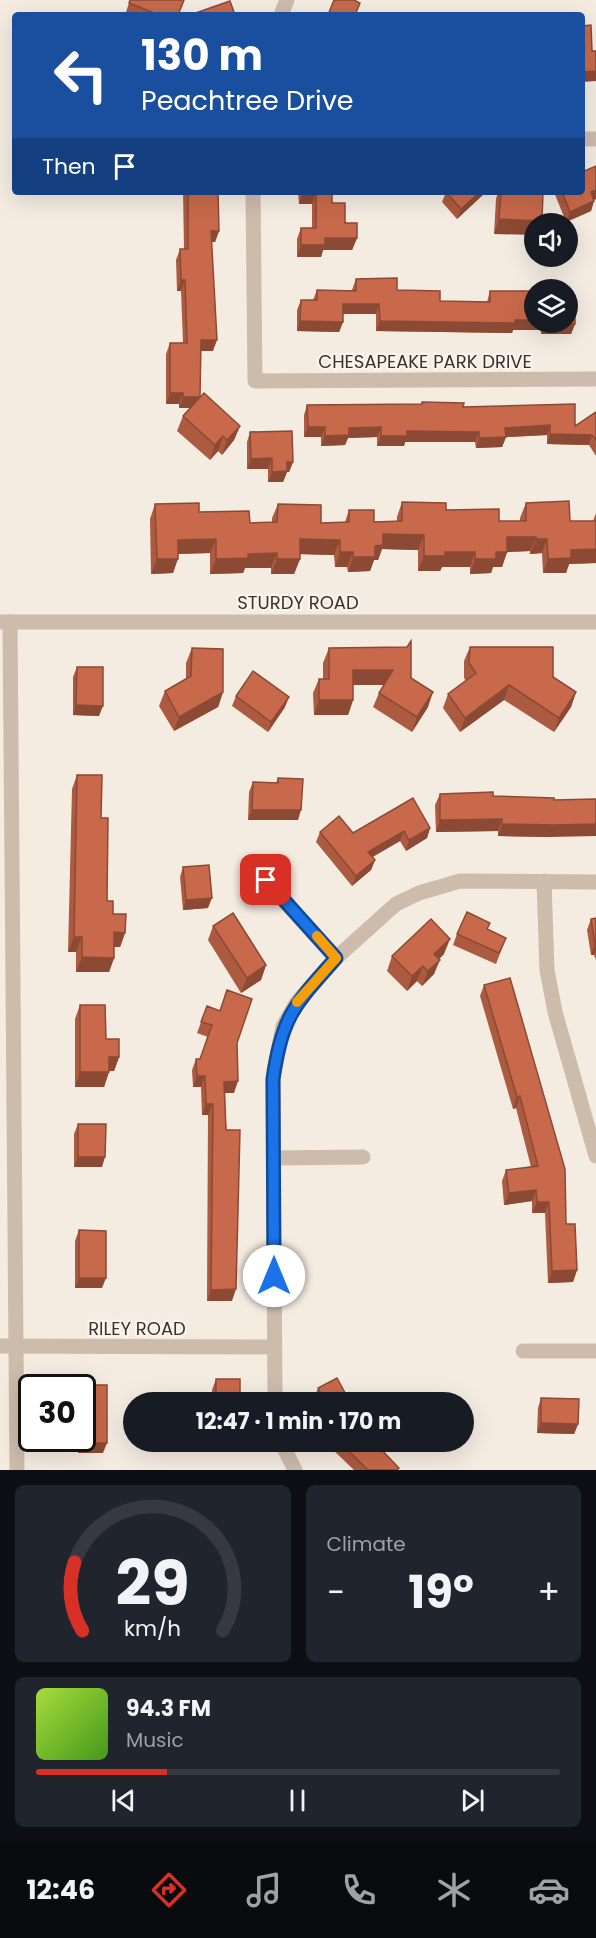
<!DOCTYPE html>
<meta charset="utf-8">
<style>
:root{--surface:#171b24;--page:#20242c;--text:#f1f3f6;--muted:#9ea1a6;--line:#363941;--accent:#d93025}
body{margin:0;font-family:Poppins,sans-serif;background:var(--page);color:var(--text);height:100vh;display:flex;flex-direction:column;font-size:22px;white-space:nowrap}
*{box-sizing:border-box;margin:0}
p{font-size:20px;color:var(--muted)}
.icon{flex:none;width:33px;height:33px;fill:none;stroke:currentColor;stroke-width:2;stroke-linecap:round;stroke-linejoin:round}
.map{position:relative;height:1470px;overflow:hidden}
.details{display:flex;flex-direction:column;gap:15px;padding:15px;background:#0d0f14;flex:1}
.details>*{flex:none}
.hud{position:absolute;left:12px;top:12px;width:573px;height:183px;border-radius:6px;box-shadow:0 6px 24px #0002;background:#1a4fa0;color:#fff;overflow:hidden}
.fabs{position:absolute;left:524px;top:213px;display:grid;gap:12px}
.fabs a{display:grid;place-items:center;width:54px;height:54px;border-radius:50%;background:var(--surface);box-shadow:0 6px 24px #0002;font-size:30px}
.speed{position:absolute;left:18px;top:1374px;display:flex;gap:12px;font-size:30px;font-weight:700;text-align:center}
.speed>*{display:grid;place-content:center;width:78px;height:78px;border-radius:50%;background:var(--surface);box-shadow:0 6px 24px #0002;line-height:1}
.speed .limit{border:3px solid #111;border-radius:9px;background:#fff;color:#111}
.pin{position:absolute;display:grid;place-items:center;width:51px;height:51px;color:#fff;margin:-26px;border-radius:12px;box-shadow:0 3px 9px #0006}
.me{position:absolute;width:66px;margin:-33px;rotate:0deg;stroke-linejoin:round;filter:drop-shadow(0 0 4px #0008)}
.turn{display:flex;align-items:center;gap:21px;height:126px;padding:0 30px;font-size:27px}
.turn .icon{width:78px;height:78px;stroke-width:2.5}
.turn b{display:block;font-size:42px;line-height:51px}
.then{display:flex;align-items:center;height:57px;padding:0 30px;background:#0003;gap:12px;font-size:22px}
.big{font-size:45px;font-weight:700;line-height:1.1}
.details .tile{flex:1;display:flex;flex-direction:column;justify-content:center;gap:9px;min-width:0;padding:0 21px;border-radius:9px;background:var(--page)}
.details .dial{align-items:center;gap:0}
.dial svg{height:156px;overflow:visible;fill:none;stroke:var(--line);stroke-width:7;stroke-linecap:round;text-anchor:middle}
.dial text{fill:var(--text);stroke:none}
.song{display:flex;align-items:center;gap:18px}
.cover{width:72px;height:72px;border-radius:9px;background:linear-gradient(135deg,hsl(80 70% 55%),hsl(100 70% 35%))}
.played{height:6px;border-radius:3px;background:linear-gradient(90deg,var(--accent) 25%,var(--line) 25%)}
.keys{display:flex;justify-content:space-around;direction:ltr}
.heat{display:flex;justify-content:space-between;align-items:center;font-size:33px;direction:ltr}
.details .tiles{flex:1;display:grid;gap:15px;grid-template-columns:1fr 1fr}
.tile:last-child{grid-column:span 2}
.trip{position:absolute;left:123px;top:1392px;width:351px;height:60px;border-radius:30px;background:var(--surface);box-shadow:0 6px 24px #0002;font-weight:700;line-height:60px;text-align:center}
.menu{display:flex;height:96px;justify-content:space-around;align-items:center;background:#090b0e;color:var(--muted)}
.menu .icon{width:42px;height:42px}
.menu .current{color:var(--accent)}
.menu b{font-size:27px;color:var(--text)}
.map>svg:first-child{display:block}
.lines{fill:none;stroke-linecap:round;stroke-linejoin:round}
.minor{stroke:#cdbbac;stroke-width:15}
.wall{fill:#ac5a40}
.shaded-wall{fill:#8c4a34}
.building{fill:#c8694b;stroke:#8c4a34;stroke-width:1.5}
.route-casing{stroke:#114b97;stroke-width:15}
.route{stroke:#1a73e8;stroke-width:10}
.slow{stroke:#f59e0b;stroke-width:10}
.labels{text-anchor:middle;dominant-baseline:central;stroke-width:4.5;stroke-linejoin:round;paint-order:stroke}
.street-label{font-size:18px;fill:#3b302b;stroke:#fbf5ee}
</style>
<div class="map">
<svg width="596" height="1470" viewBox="0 0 596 1470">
<rect width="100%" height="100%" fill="#f4ebe1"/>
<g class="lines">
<g class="minor">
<polyline points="281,15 287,0"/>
<polyline points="582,139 596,139"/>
<polyline points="253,192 255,381 596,379"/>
<polyline points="2,622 596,622"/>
<polyline points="10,622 17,1470"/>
<polyline points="266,881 336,958"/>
<polyline points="544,881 547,970 555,1012 596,1156"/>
<polyline points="274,1158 363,1157"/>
<polyline points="0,1346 274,1347"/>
<polyline points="523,1351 596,1351"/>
<polyline points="275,1402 273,1079 283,1026 297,1002 336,958 396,904 419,893 460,881 596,882"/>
<polyline points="281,1442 295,1470"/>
</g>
</g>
<g class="wall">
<polygon points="130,0 178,15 125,15"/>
<polygon points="596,166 596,199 594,200 591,211 566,222 554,192 582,192"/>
<polygon points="183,192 218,192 219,231 215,242 211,242 213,351 200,351 200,397 240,426 234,440 222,455 218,451 210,460 177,431 183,416 190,408 179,408 179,404 166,404 166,354 170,343 183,343 181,291 177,291 176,260 180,249 184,249"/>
<polygon points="298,192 332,192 332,203 357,238 352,250 323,250 321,257 297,257 297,239 301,228 312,228 312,204 299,204"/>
<polygon points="446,192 486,192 457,219 442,202"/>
<polygon points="498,192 543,192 494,234 496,199"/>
<polygon points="356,279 440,301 487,302 490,291 534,322 567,322 575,324 571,334 541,334 541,330 513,330 512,333 376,331 376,314 343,314 343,322 339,332 297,331 297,310 301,300 313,300 317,290 352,290"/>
<polygon points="422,402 463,407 575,426 596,412 596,456 589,445 547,444 547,435 506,437 502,447 476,448 475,442 405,442 404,446 377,446 377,437 348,438 345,445 321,446 321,437 304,437 304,415 307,405 421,404"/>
<polygon points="250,432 293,462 289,472 287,472 283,482 268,482 268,469 247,469 247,442"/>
<polygon points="402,502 499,521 520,521 520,518 526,503 570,521 593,521 596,513 596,563 569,564 566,573 543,573 542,553 530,554 530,551 507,552 502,567 493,567 491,573 470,574 470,567 442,567 440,571 418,571 418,550 382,549 378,560 374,560 370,571 348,572 347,567 335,567 334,555 300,554 300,559 294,574 271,574 271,568 245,568 243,573 210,574 210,553 178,554 173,573 151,574 150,519 155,504 199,512 250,523 272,522 272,518 278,504 321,523 345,522 349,510 374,522 397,521 397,517"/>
<polygon points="470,647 553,677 576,692 571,707 554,732 504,700 460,732 443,708 448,694 466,681 464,678 464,661"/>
<polygon points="192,648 223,692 218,707 174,731 159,706 165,691 186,679 186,663"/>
<polygon points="329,648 411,678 428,707 412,732 373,707 379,693 384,685 353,685 353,700 348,715 314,715 313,693 319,679 323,679 323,663"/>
<polygon points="77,667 99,716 73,715 73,677"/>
<polygon points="236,696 285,707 268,732 232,706"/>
<polygon points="77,775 101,818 107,901 113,914 125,933 120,947 114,947 114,958 109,972 76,972 76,952 68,952 72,789"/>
<polygon points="278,778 298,820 248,820 249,792 253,782 276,783"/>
<polygon points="440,794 493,796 549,837 498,836 498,831 436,832 435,805"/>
<polygon points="430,828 427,838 406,851 400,841 372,857 375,860 371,870 352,886 316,842 320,832 353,833"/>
<polygon points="183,867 208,908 183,910 180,877"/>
<polygon points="596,918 596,960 594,955 591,955 587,930 591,919"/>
<polygon points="213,926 266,965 261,980 241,993 208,940"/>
<polygon points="488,929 506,938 496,964 453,945 457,934"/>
<polygon points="444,954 439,959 434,974 422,986 417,981 407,991 387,971 392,956"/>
<polygon points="484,985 566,1224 577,1270 573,1282 548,1283 545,1213 532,1213 532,1201 504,1205 502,1181 506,1170 531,1167 516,1108 513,1109 480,996"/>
<polygon points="80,1005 119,1057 114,1071 109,1071 104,1087 75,1087 75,1019"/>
<polygon points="207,1006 237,1043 234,1093 225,1093 232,1301 207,1301 208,1115 202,1115 201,1087 193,1087 192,1070 196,1059 200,1059 208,1037 197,1033"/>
<polygon points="78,1124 102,1167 74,1167 74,1134"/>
<polygon points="79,1230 102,1288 75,1288 75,1241"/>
<polygon points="216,1379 240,1402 212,1402 212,1390"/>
<polygon points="82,1385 103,1453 78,1453 78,1438 82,1438 82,1388 81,1388"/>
<polygon points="318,1388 350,1402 316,1402 314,1398"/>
<polygon points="541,1398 578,1424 574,1434 537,1433 538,1408"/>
<polygon points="328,1442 374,1442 399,1468 398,1470 354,1470 331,1448"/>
</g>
<g class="shaded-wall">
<polygon points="596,71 596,81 582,82 582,72"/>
<polygon points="596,190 596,199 587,202 591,192"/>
<polygon points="303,192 316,192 312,204 299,204"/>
<polygon points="480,192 486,192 457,219 461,209"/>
<polygon points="594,201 591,211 566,222 570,212"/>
<polygon points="499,219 542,221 541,224 534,224 534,235 494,234"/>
<polygon points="211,231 219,231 215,242 207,242"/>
<polygon points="325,238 357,238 352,250 323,250 321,257 297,257 301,245"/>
<polygon points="181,280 185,280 181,291 177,291"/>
<polygon points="343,304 379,304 376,314 339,314"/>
<polygon points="515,320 534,320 534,322 544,322 541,330 513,330 512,333 376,331 380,321"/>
<polygon points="300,321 343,322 339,332 297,331"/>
<polygon points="545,324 575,324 571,334 541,334"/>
<polygon points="201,340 217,340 213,351 197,351"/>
<polygon points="170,393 183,393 179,404 166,404"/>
<polygon points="183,397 200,397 196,408 179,408"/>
<polygon points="550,425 547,435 506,437 502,447 476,448 479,438 505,428"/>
<polygon points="240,426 234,440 222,455 227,440"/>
<polygon points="308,427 325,427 321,437 304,437"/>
<polygon points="381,427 377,437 348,438 345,445 321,446 325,436 349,428"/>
<polygon points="407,431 479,432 475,442 405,442 404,446 377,446 381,436"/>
<polygon points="550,434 592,435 589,445 547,444"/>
<polygon points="223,436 218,451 210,460 215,445"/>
<polygon points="272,458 268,469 247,469 251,459"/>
<polygon points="287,462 293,462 289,472 287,472 283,482 268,482 272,472"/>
<polygon points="383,534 424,535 418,550 382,549 378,560 374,560 370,571 348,572 353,557 375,546"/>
<polygon points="507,537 536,537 530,551 507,552 502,567 493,567 491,573 470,574 475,559 496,552"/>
<polygon points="216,539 210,553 172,554 178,540"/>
<polygon points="300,539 340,540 334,555 295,554"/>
<polygon points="536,539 547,539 542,553 530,554"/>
<polygon points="596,549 596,563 569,564 566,573 543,573 548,559 571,550"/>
<polygon points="340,552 353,552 347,567 335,567"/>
<polygon points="445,552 475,552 470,567 442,567 440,571 418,571 424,556"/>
<polygon points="277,553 271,568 245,568 243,573 210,574 216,559 248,554"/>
<polygon points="157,559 178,559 173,573 151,574"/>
<polygon points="277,559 300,559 294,574 271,574"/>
<polygon points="353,670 393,670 388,685 348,685"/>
<polygon points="509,685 504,700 460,732 465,718"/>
<polygon points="223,692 218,707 174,731 179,717"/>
<polygon points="433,692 428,707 412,732 417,717"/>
<polygon points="576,692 571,707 554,732 559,718"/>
<polygon points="289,697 285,707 268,732 271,722"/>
<polygon points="319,700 353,700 348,715 314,715"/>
<polygon points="76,705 103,706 99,716 73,715"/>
<polygon points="252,810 301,810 298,820 248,820"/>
<polygon points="502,819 498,831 436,832 440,820"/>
<polygon points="502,824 596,824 596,836 549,837 498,836"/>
<polygon points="430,828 427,838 406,851 409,840"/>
<polygon points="404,831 400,841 364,862 368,852"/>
<polygon points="375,860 371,870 352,886 356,876"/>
<polygon points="212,898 208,908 183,910 186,900"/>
<polygon points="114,932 125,933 120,947 109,947"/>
<polygon points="74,937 82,937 76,952 68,952"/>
<polygon points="450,939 444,954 429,969 434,954"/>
<polygon points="595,944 596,944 596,950 594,955 591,955"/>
<polygon points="82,957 114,958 109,972 76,972"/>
<polygon points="440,960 434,974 422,986 428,971"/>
<polygon points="266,965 261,980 241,993 247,978"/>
<polygon points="423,966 417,981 407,991 412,976"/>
<polygon points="109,1057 119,1057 114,1071 104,1071"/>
<polygon points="80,1072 109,1072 104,1087 75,1087"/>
<polygon points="197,1076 205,1076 201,1087 193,1087"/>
<polygon points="238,1081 234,1093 220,1093 224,1082"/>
<polygon points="520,1096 516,1108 513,1109 517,1097"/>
<polygon points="206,1104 213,1104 208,1115 202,1115"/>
<polygon points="78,1157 105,1157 102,1167 74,1167"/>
<polygon points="536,1190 532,1201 504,1205 509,1193"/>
<polygon points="537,1202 549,1202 545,1213 532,1213"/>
<polygon points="577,1270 573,1282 548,1283 552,1271"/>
<polygon points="79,1278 106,1278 102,1288 75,1288"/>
<polygon points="236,1289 232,1301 207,1301 211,1290"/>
<polygon points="541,1423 578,1424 574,1434 537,1433"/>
<polygon points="82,1443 107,1443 103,1453 78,1453"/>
</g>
<g class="building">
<polygon points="130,0 184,0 178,15 159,15 129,3"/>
<polygon points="334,0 354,0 360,3 355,15 328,15"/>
<polygon points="230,1 235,15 190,15"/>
<polygon points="591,25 592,51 596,51 596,71 582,72 582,26"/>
<polygon points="596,166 596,190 591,192 594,201 570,212 562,192 582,192 582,172"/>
<polygon points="188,192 218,192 219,231 211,231 217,340 201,340 200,397 183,397 183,393 170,393 170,343 187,343 185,280 181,280 180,249 188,249"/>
<polygon points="316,192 332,192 332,203 345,203 345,223 357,223 357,238 325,238 325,245 301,245 301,228 316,228"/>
<polygon points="446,192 480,192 461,209"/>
<polygon points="501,192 543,192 542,221 499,219"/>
<polygon points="397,278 397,290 440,291 440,301 490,302 490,291 534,291 534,320 515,320 515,323 380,321 379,304 343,304 343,322 300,321 301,300 317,300 317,290 356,291 356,279"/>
<polygon points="567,302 575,302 575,324 545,324 545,322 567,322"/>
<polygon points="204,393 240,426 227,440 223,436 215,445 183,416"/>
<polygon points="422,402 464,403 463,407 575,404 575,426 596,412 596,440 592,435 550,434 550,425 505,428 506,437 479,438 479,432 407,431 407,436 381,436 381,427 349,428 349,435 325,436 325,427 308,427 307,405 422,404"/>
<polygon points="292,431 293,462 287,462 287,471 272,472 272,458 251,459 250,432"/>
<polygon points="569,501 570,521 596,521 596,549 571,550 571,558 548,559 547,539 536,539 536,537 507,537 507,552 496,552 496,559 475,559 475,552 445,552 445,556 424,556 424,535 383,534 383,545 375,546 375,557 353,557 353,552 340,552 340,540 300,539 300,559 277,559 277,553 248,554 248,558 216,559 216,539 178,540 178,559 157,559 155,504 199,503 199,512 249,511 250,523 277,522 278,504 321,505 321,523 349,522 349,510 374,510 374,522 402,521 402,502 446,503 446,510 499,509 499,521 526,521 526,503"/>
<polygon points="411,641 411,678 433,692 417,717 379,693 393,670 353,670 353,700 319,700 319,679 329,679 329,648 407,647"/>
<polygon points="470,647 553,647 553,677 576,692 559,718 509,685 465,718 448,694 476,673 469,663"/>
<polygon points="192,648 223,649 223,692 179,717 165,691 191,676"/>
<polygon points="77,667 103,667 103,706 76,705"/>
<polygon points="253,671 289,697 271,722 236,696"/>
<polygon points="77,775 102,775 101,818 108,818 107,901 113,901 113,914 126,914 125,933 114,932 114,958 82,957 82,937 74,937"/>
<polygon points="278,778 303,779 301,810 252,810 253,782 278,783"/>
<polygon points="493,792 493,796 554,798 554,800 596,799 596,824 553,825 502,824 502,819 440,820 440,794"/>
<polygon points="413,798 430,828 409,840 404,831 368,852 375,860 356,876 320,832 339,816 353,833"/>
<polygon points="209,865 212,898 186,900 183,867"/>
<polygon points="467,912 490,923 487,929 506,938 499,953 457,934"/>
<polygon points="233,913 266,965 247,978 213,926"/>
<polygon points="596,918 596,944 595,944 591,919"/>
<polygon points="431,919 450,939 434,954 440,960 428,971 423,966 412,976 392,956"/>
<polygon points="510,978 565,1169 566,1224 575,1224 577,1270 552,1271 549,1202 537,1202 536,1190 509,1193 506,1170 538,1166 520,1096 517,1097 484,985"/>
<polygon points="227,990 252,999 237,1043 238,1081 224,1082 226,1130 240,1130 236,1289 211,1290 213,1104 206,1104 205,1076 197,1076 196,1059 200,1059 212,1025 201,1022 207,1006 220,1011"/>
<polygon points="80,1005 105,1005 106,1039 119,1039 119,1057 109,1057 109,1072 80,1072"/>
<polygon points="78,1124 106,1124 105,1157 78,1157"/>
<polygon points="79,1230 106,1231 106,1278 79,1278"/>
<polygon points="337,1378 350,1402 325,1402 318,1388"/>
<rect x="216" y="1379" width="24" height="23"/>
<rect x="82" y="1385" width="25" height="58"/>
<polygon points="541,1398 579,1399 578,1424 541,1423"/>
<polygon points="339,1442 374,1442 399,1468 396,1470 368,1470"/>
</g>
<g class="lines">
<g class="route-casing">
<path id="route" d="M266,880L336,958C295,1005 282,1015 273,1079L274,1276"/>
</g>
<use href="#route" class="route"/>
<polyline class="slow" points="297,1002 336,958 317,936"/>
</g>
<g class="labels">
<g class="street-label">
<text x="425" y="361">CHESAPEAKE PARK DRIVE</text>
<text x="298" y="602">STURDY ROAD</text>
<text x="137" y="1328">RILEY ROAD</text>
</g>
</g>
</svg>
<div class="fabs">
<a><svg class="icon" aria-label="sound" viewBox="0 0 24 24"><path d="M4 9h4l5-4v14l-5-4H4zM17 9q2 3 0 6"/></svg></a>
<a><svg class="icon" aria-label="layers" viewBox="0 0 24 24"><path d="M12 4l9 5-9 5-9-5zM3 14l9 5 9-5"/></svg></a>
</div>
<div class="speed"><div class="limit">30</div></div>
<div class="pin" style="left:266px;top:880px;background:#d93025"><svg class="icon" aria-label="arrive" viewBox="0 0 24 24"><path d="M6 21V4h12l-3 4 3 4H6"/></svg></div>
<svg class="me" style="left:274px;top:1276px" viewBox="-20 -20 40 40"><circle r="19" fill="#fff"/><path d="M0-13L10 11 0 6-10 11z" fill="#1a73e8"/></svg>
<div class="trip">12:47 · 1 min · 170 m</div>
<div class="hud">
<div class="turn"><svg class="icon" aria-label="left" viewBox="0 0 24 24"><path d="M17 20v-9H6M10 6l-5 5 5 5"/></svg><div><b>130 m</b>Peachtree Drive</div></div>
<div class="then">Then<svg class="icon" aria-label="arrive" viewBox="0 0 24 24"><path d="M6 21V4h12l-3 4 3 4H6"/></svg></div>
</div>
</div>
<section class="details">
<div class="tiles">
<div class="tile dial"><svg viewBox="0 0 100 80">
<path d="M14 69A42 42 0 1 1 86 69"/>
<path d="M14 69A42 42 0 0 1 10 34" stroke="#d93025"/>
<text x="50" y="56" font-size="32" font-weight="700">29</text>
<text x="50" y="72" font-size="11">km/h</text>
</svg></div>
<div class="tile"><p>Climate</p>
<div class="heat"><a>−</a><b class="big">19°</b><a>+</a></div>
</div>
<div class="tile">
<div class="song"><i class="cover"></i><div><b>94.3 FM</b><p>Music</p></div></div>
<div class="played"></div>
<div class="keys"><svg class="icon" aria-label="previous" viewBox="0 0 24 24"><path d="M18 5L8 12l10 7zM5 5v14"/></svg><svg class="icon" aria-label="pause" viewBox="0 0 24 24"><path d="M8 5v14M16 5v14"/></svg><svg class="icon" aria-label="next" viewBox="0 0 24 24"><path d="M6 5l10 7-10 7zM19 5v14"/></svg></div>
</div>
</div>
</section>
<nav class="menu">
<b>12:46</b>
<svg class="icon current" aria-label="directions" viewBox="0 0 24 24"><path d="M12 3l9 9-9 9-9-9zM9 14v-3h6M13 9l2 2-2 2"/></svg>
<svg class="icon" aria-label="music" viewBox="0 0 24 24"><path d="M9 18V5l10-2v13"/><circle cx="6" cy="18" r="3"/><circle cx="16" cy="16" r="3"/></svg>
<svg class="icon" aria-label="phone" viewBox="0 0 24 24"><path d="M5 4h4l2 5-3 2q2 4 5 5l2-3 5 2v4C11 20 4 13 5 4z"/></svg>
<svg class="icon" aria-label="climate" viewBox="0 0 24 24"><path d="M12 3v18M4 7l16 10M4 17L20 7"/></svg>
<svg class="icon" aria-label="car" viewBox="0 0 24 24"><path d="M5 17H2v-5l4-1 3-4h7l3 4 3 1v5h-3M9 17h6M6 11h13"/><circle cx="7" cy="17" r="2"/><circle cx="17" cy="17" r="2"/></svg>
</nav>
